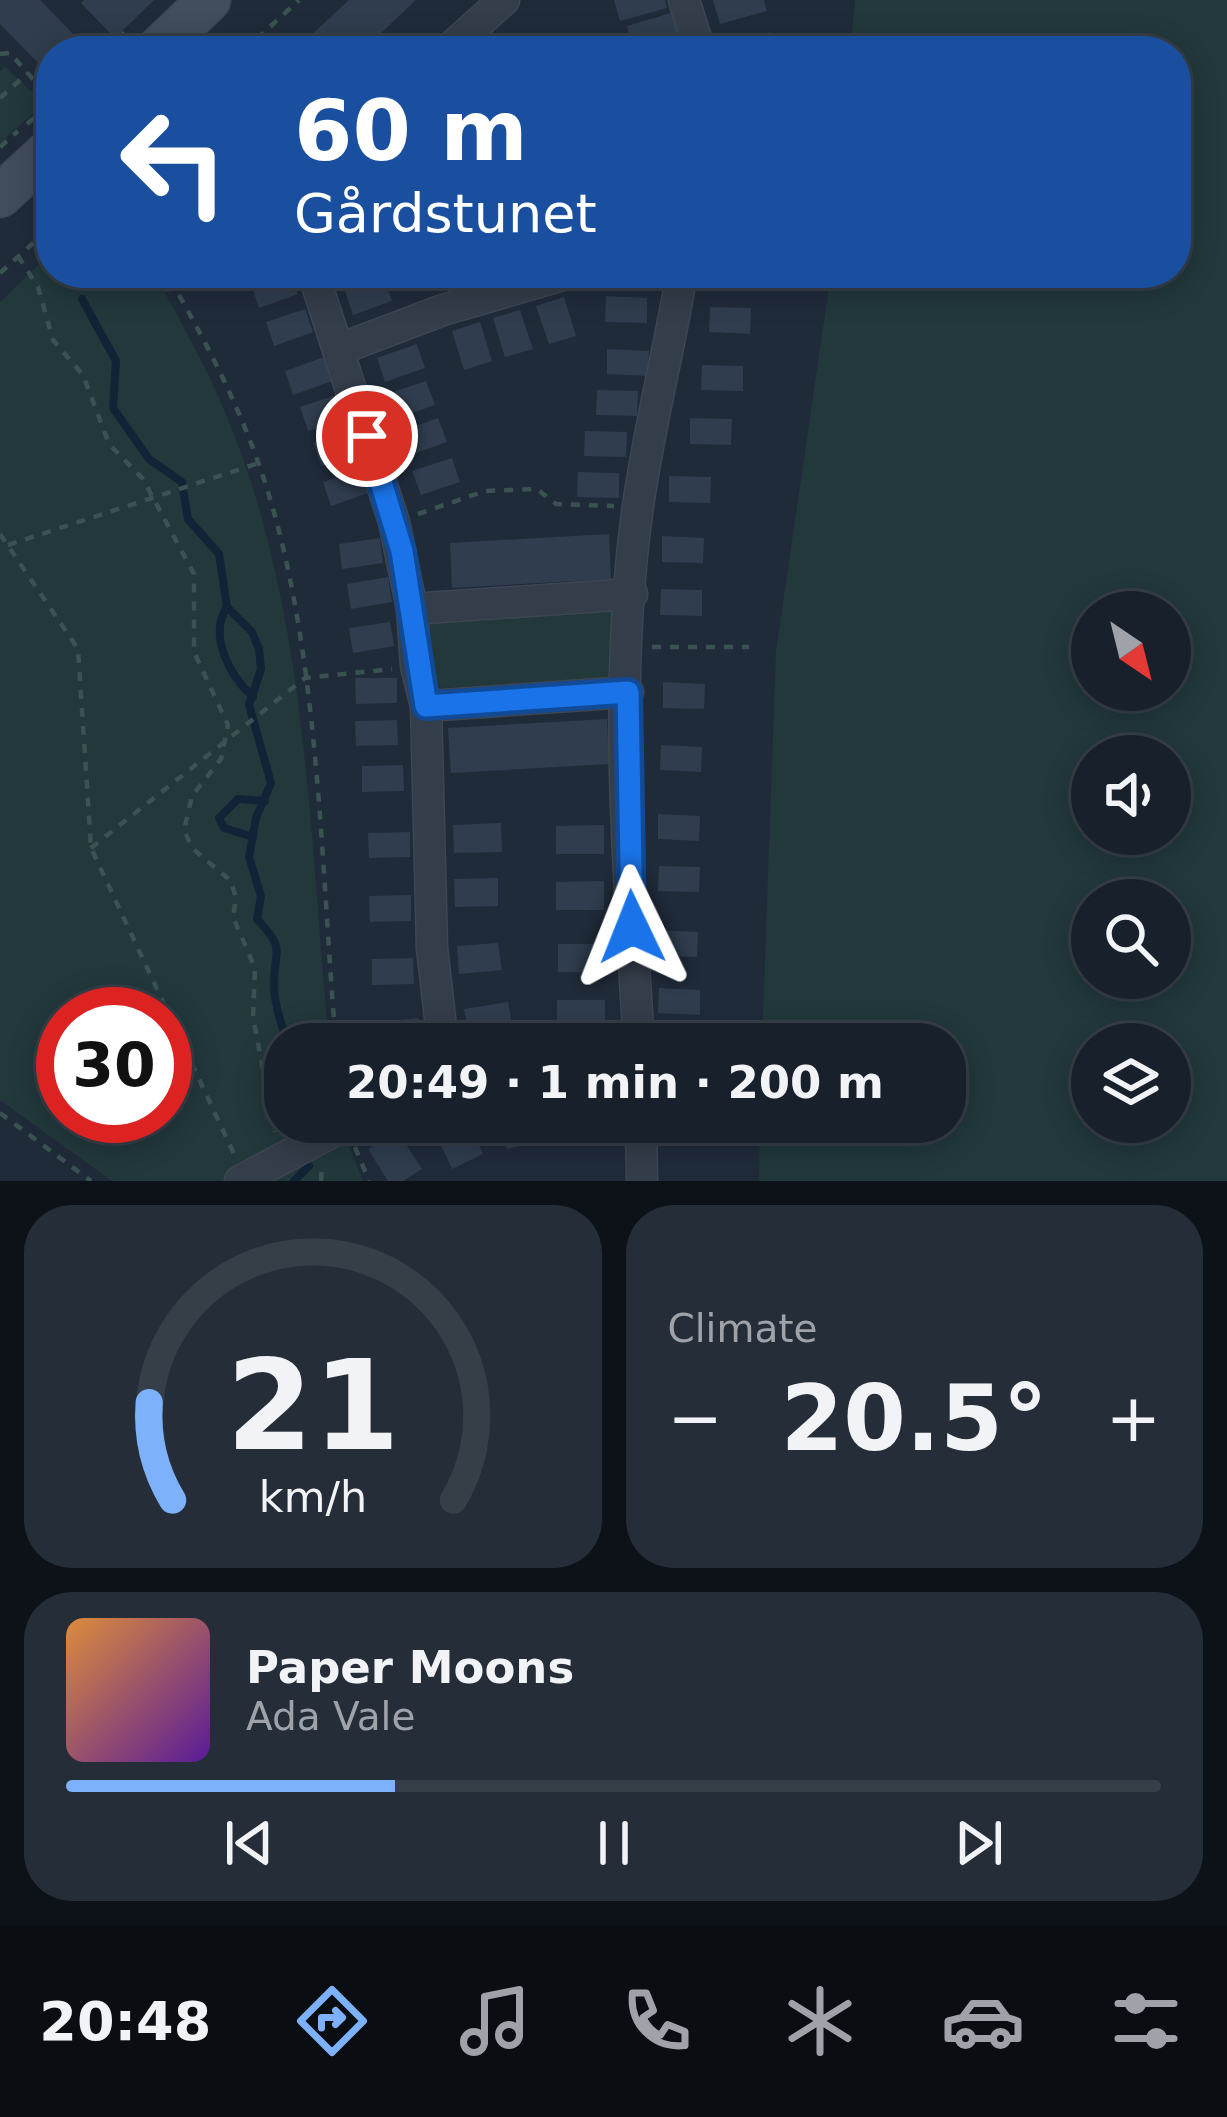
<!DOCTYPE html>
<meta charset="utf-8">
<style>
:root{--surface:#18202c;--page:#252d38;--text:#f1f3f6;--muted:#9fa3a9;--line:#363e48;--accent:#7db1fc}
body{margin:0;font-family:"DejaVu Sans",sans-serif;background:var(--page);color:var(--text);height:100vh;display:flex;flex-direction:column;font-size:45px;white-space:nowrap}
*{box-sizing:border-box;margin:0}
p{font-size:39px;color:var(--muted)}
.icon{flex:none;width:66px;height:66px;fill:none;stroke:currentColor;stroke-width:2;stroke-linecap:round;stroke-linejoin:round}
.map{position:relative;height:1181px;overflow:hidden}
.drawer{display:flex;flex-direction:column;gap:24px;padding:24px;background:#0d1218;flex:1}
.drawer>*{flex:none}
.banner{position:absolute;left:36px;top:36px;width:1155px;height:252px;border-radius:48px;box-shadow:0 6px 30px #0003,0 0 0 3px var(--line);background:#1a4fa0;color:#fff;overflow:hidden}
.needle{width:78px;rotate:145deg}
.controls{position:absolute;left:1071px;top:591px;display:grid;gap:24px}
.controls a{display:grid;place-items:center;width:120px;height:120px;border-radius:50%;background:var(--surface);box-shadow:0 6px 30px #0003,0 0 0 3px var(--line);font-size:60px}
.speed{position:absolute;left:36px;top:987px;display:flex;gap:24px;font-size:60px;font-weight:700;text-align:center}
.speed>*{display:grid;place-content:center;width:156px;height:156px;border-radius:50%;background:var(--surface);box-shadow:0 6px 30px #0003,0 0 0 3px var(--line);line-height:1}
.speed .limit{border:18px solid #d22;background:#fff;color:#111}
.pin{position:absolute;display:grid;place-items:center;width:102px;height:102px;color:#fff;margin:-51px;border:6px solid #fff;border-radius:50%;box-shadow:0 3px 12px #0007}
.me{position:absolute;width:132px;margin:-66px;rotate:358deg;stroke-linejoin:round;filter:drop-shadow(0 0 9px #0008)}
.turn{display:flex;align-items:center;gap:42px;height:252px;padding:0 60px;font-size:54px}
.turn .icon{width:156px;height:156px;stroke-width:2.5}
.turn b{display:block;font-size:84px;line-height:102px}
.big{font-size:90px;font-weight:800;line-height:1.1}
.drawer .tile{flex:1;display:flex;flex-direction:column;justify-content:center;gap:18px;min-width:0;padding:0 42px;border-radius:48px;background:var(--page)}
.drawer .dial{align-items:center;gap:0}
.dial svg{height:312px;overflow:visible;fill:none;stroke:var(--line);stroke-width:7;stroke-linecap:round;text-anchor:middle}
.dial text{fill:var(--text);stroke:none}
.song{display:flex;align-items:center;gap:36px}
.cover{width:144px;height:144px;border-radius:18px;background:linear-gradient(135deg,hsl(30 70% 55%),hsl(270 70% 35%))}
.played{height:12px;border-radius:6px;background:linear-gradient(90deg,var(--accent) 30%,var(--line) 30%)}
.keys{display:flex;justify-content:space-around;direction:ltr}
.heat{display:flex;justify-content:space-between;align-items:center;font-size:66px;direction:ltr}
.drawer .tiles{flex:1;display:grid;gap:24px;grid-template-columns:1fr 1fr}
.tile:last-child{grid-column:span 2}
.trip{position:absolute;left:264px;top:1023px;width:702px;height:120px;border-radius:48px;background:var(--surface);box-shadow:0 6px 30px #0003,0 0 0 3px var(--line);font-weight:800;line-height:120px;text-align:center}
.dock{display:flex;height:192px;justify-content:space-around;align-items:center;background:#0a0d12;color:var(--muted)}
.dock .icon{width:84px;height:84px}
.dock .active{color:var(--accent)}
.dock b{font-size:54px;color:var(--text)}
.map>svg:first-child{display:block}
.green{fill:#22383b;fill-rule:evenodd}
.lines{fill:none;stroke-linecap:round;stroke-linejoin:round}
.stream{stroke:#132337;stroke-width:8}
.building{fill:#2f3d4e}
.minor-casing{stroke:#3d4653;stroke-width:33}
.secondary-casing{stroke:#3d4653;stroke-width:45}
.path{stroke:#3b5253;stroke-width:4.5;stroke-dasharray:9 9;stroke-linecap:butt}
.minor{stroke:#343d4a;stroke-width:30}
.secondary{stroke:#414c5d;stroke-width:42}
.route-casing{stroke:#114b97;stroke-width:30}
.route{stroke:#1a73e8;stroke-width:21}
</style>
<div class="map">
<svg width="1227" height="1181" viewBox="0 0 1227 1181">
<rect width="100%" height="100%" fill="#202b3a"/>
<g class="green">
<path d="M855,0H1227V1181H759L760,1122H945V1044H762L776,651L831,273H1176V51H850ZM1170,612V690H1092V612ZM1170,756V834H1092V756ZM1092,900H1170V978H1092ZM1170,1044V1122H1092V1044Z"/>
<polygon points="5,67 44,103 0,143 0,71"/>
<path d="M51,253V273H150C169,296 182,324 196,351C308,561 307,812 329,1044H285V1122H339L363,1181H112L0,1100V302ZM63,1014H165V1116H63Z"/>
<polygon points="619,608 616,679 441,688 426,675 424,614"/>
</g>
<g class="lines">
<g class="stream">
<path d="M82,299L116,361L113,408L149,459L182,482L188,519L219,554L227,607L252,632L259,649L261,669L249,705L271,783L256,818L249,857L261,896L257,919C288,952 273,949 274,987C274,1006 283,1026 287,1044"/>
<path d="M227,607C208,636 230,676 253,697"/>
<polyline points="253,837 224,828 219,818 238,799 265,801"/>
<polyline points="285,1082 285,1084"/>
<polyline points="294,1181 309,1166"/>
</g>
</g>
<g class="building">
<polygon points="0,0 40,0 87,48 51,51 51,76 0,24"/>
<polygon points="84,0 154,0 115,38 81,3"/>
<polygon points="349,0 416,0 362,51 294,51"/>
<polygon points="614,0 665,0 667,8 620,21"/>
<polygon points="713,0 764,0 767,11 720,24"/>
<polygon points="674,12 683,46 634,51 627,26"/>
<polygon points="771,32 776,51 725,51 724,46"/>
<polygon points="281,273 291,273 298,294 259,308 251,284"/>
<polygon points="384,277 392,301 353,315 345,291"/>
<polygon points="606,296 647,298 647,323 605,322"/>
<polygon points="564,297 576,336 549,344 536,306"/>
<polygon points="710,307 751,308 750,334 709,332"/>
<polygon points="305,309 313,332 274,346 266,322"/>
<polygon points="520,310 533,349 505,357 493,318"/>
<polygon points="480,322 492,361 464,370 452,331"/>
<polygon points="417,344 425,368 385,382 377,358"/>
<polygon points="607,349 649,351 648,376 607,374"/>
<polygon points="324,357 332,381 293,395 285,371"/>
<polygon points="702,365 743,366 743,391 701,390"/>
<polygon points="426,381 435,405 395,419 387,394"/>
<polygon points="597,390 638,391 637,416 596,415"/>
<polygon points="339,394 347,418 308,431 300,407"/>
<polygon points="438,418 447,442 407,456 399,432"/>
<polygon points="690,418 732,419 731,445 690,444"/>
<polygon points="352,429 361,453 321,466 313,443"/>
<polygon points="585,431 627,432 626,457 584,456"/>
<polygon points="452,458 460,482 421,495 412,471"/>
<polygon points="363,468 371,492 331,506 323,482"/>
<polygon points="578,472 619,473 619,498 577,497"/>
<polygon points="669,476 711,477 710,503 669,502"/>
<polygon points="609,534 611,579 452,588 450,543"/>
<polygon points="662,536 704,538 703,563 662,562"/>
<polygon points="380,538 383,563 342,569 339,544"/>
<polygon points="388,577 392,602 351,609 347,584"/>
<polygon points="661,589 702,590 702,616 660,615"/>
<polygon points="390,622 394,646 353,653 349,628"/>
<polygon points="355,678 397,678 397,703 356,704"/>
<polygon points="663,682 705,684 704,709 663,708"/>
<polygon points="607,719 609,764 451,773 448,728"/>
<polygon points="397,720 398,745 356,746 355,721"/>
<polygon points="661,745 702,747 701,772 660,770"/>
<polygon points="403,765 404,791 362,792 362,766"/>
<polygon points="658,814 700,816 699,841 658,839"/>
<polygon points="501,823 502,852 454,853 453,825"/>
<polygon points="604,825 604,854 556,854 556,826"/>
<polygon points="410,832 410,857 369,858 368,833"/>
<polygon points="659,866 700,867 699,892 658,891"/>
<polygon points="498,878 498,906 455,907 454,879"/>
<polygon points="604,881 604,910 556,910 556,882"/>
<polygon points="411,895 411,921 370,922 369,896"/>
<polygon points="656,930 698,932 697,957 655,956"/>
<polygon points="498,943 502,970 459,974 457,946"/>
<rect x="558" y="944" width="48" height="28"/>
<polygon points="413,958 414,984 372,985 372,959"/>
<polygon points="659,988 700,990 700,1015 658,1013"/>
<polygon points="557,1000 605,1000 605,1028 557,1029"/>
<polygon points="508,1002 513,1030 469,1037 464,1009"/>
<polygon points="419,1018 421,1043 380,1044 377,1022"/>
<polygon points="445,1122 468,1122 483,1154 452,1169 433,1128"/>
<polygon points="501,1122 536,1122 540,1141 507,1149"/>
<polygon points="562,1122 597,1122 599,1131 565,1138"/>
<polygon points="659,1122 701,1122 700,1132 659,1131"/>
<polygon points="397,1131 422,1169 403,1181 388,1181 368,1149"/>
</g>
<g class="lines">
<g class="minor-casing">
<g id="minor">
<polyline points="684,0 700,51"/>
<polyline points="180,29 200,51"/>
<polyline points="447,51 504,0"/>
<polyline points="313,273 394,522 412,609 416,666 426,706 432,948 443,1044"/>
<polyline points="167,275 169,273"/>
<polyline points="340,349 443,310 570,273"/>
<polyline points="412,609 632,594"/>
<polyline points="426,706 628,692"/>
<path d="M639,1044C628,867 613,682 638,506C649,428 669,351 682,273"/>
<polyline points="641,1122 642,1181"/>
<polyline points="240,1181 351,1122"/>
</g>
</g>
<g class="secondary-casing">
<g id="secondary">
<polyline points="156,51 209,0"/>
<polyline points="0,196 51,149"/>
</g>
</g>
<g class="path">
<polyline points="105,51 131,26"/>
<polyline points="244,51 299,0"/>
<polyline points="0,54 10,53 51,100"/>
<polyline points="0,98 28,73"/>
<polyline points="27,124 51,103"/>
<polyline points="0,147 18,131"/>
<polyline points="18,256 38,287 53,340 83,375 109,444 143,479 194,574 194,652 228,725 221,759 192,796 184,830 192,848 231,881 236,898 233,917 255,968 253,1017 275,1132"/>
<polyline points="0,273 51,227"/>
<polyline points="430,273 435,287"/>
<polyline points="707,274 808,288"/>
<path d="M179,295C209,348 236,401 257,459C320,633 320,859 336,1044"/>
<polyline points="418,514 485,491 537,489 556,504 614,506"/>
<polyline points="0,534 78,649 91,848 235,1156"/>
<polyline points="8,545 259,463"/>
<polyline points="652,647 749,647"/>
<polyline points="91,848 305,678 392,669"/>
<polyline points="744,1044 745,1044"/>
<polyline points="0,1113 91,1181"/>
<polyline points="355,1147 369,1181"/>
<polyline points="321,1181 322,1166"/>
</g>
<use href="#minor" class="minor"/>
<use href="#secondary" class="secondary"/>
</g>
<g class="lines">
<g class="route-casing">
<polyline id="route" points="367,436 402,551 426,706 628,692 632,927"/>
</g>
<use href="#route" class="route"/>
</g>
</svg>
<div class="controls">
<a><svg class="needle" viewBox="-14 -14 28 28"><path d="M0-13l5 13h-10z" fill="#e53935"/><path d="M0 13l5-13h-10z" fill="#9fa3a9"/></svg></a>
<a><svg class="icon" aria-label="sound" viewBox="0 0 24 24"><path d="M4 9h4l5-4v14l-5-4H4zM17 9q2 3 0 6"/></svg></a>
<a><svg class="icon" aria-label="search" viewBox="0 0 24 24"><circle cx="10" cy="10" r="6"/><path d="M15 15l6 6"/></svg></a>
<a><svg class="icon" aria-label="layers" viewBox="0 0 24 24"><path d="M12 4l9 5-9 5-9-5zM3 14l9 5 9-5"/></svg></a>
</div>
<div class="speed"><div class="limit">30</div></div>
<div class="pin" style="left:367px;top:436px;background:#d93025"><svg class="icon" aria-label="arrive" viewBox="0 0 24 24"><path d="M6 21V4h12l-3 4 3 4H6"/></svg></div>
<svg class="me" style="left:632px;top:927px" viewBox="-20 -20 40 40"><path d="M0-17L14 15 0 8-14 15z" fill="#1a73e8" stroke="#fff" stroke-width="4"/></svg>
<div class="trip">20:49 · 1 min · 200 m</div>
<div class="banner">
<div class="turn"><svg class="icon" aria-label="left" viewBox="0 0 24 24"><path d="M17 20v-9H6M10 6l-5 5 5 5"/></svg><div><b>60 m</b>Gårdstunet</div></div>
</div>
</div>
<section class="drawer">
<div class="tiles">
<div class="tile dial"><svg viewBox="0 0 100 80">
<path d="M14 69A42 42 0 1 1 86 69"/>
<path d="M14 69A42 42 0 0 1 8 44" stroke="#7db1fc"/>
<text x="50" y="56" font-size="32" font-weight="700">21</text>
<text x="50" y="72" font-size="11">km/h</text>
</svg></div>
<div class="tile"><p>Climate</p>
<div class="heat"><a>−</a><b class="big">20.5°</b><a>+</a></div>
</div>
<div class="tile">
<div class="song"><i class="cover"></i><div><b>Paper Moons</b><p>Ada Vale</p></div></div>
<div class="played"></div>
<div class="keys"><svg class="icon" aria-label="previous" viewBox="0 0 24 24"><path d="M18 5L8 12l10 7zM5 5v14"/></svg><svg class="icon" aria-label="pause" viewBox="0 0 24 24"><path d="M8 5v14M16 5v14"/></svg><svg class="icon" aria-label="next" viewBox="0 0 24 24"><path d="M6 5l10 7-10 7zM19 5v14"/></svg></div>
</div>
</div>
</section>
<nav class="dock">
<b>20:48</b>
<svg class="icon active" aria-label="directions" viewBox="0 0 24 24"><path d="M12 3l9 9-9 9-9-9zM9 14v-3h6M13 9l2 2-2 2"/></svg>
<svg class="icon" aria-label="music" viewBox="0 0 24 24"><path d="M9 18V5l10-2v13"/><circle cx="6" cy="18" r="3"/><circle cx="16" cy="16" r="3"/></svg>
<svg class="icon" aria-label="phone" viewBox="0 0 24 24"><path d="M5 4h4l2 5-3 2q2 4 5 5l2-3 5 2v4C11 20 4 13 5 4z"/></svg>
<svg class="icon" aria-label="climate" viewBox="0 0 24 24"><path d="M12 3v18M4 7l16 10M4 17L20 7"/></svg>
<svg class="icon" aria-label="car" viewBox="0 0 24 24"><path d="M5 17H2v-5l4-1 3-4h7l3 4 3 1v5h-3M9 17h6M6 11h13"/><circle cx="7" cy="17" r="2"/><circle cx="17" cy="17" r="2"/></svg>
<svg class="icon" aria-label="filters" viewBox="0 0 24 24"><path d="M4 7h16M4 17h16"/><circle cx="9" cy="7" r="2"/><circle cx="15" cy="17" r="2"/></svg>
</nav>
